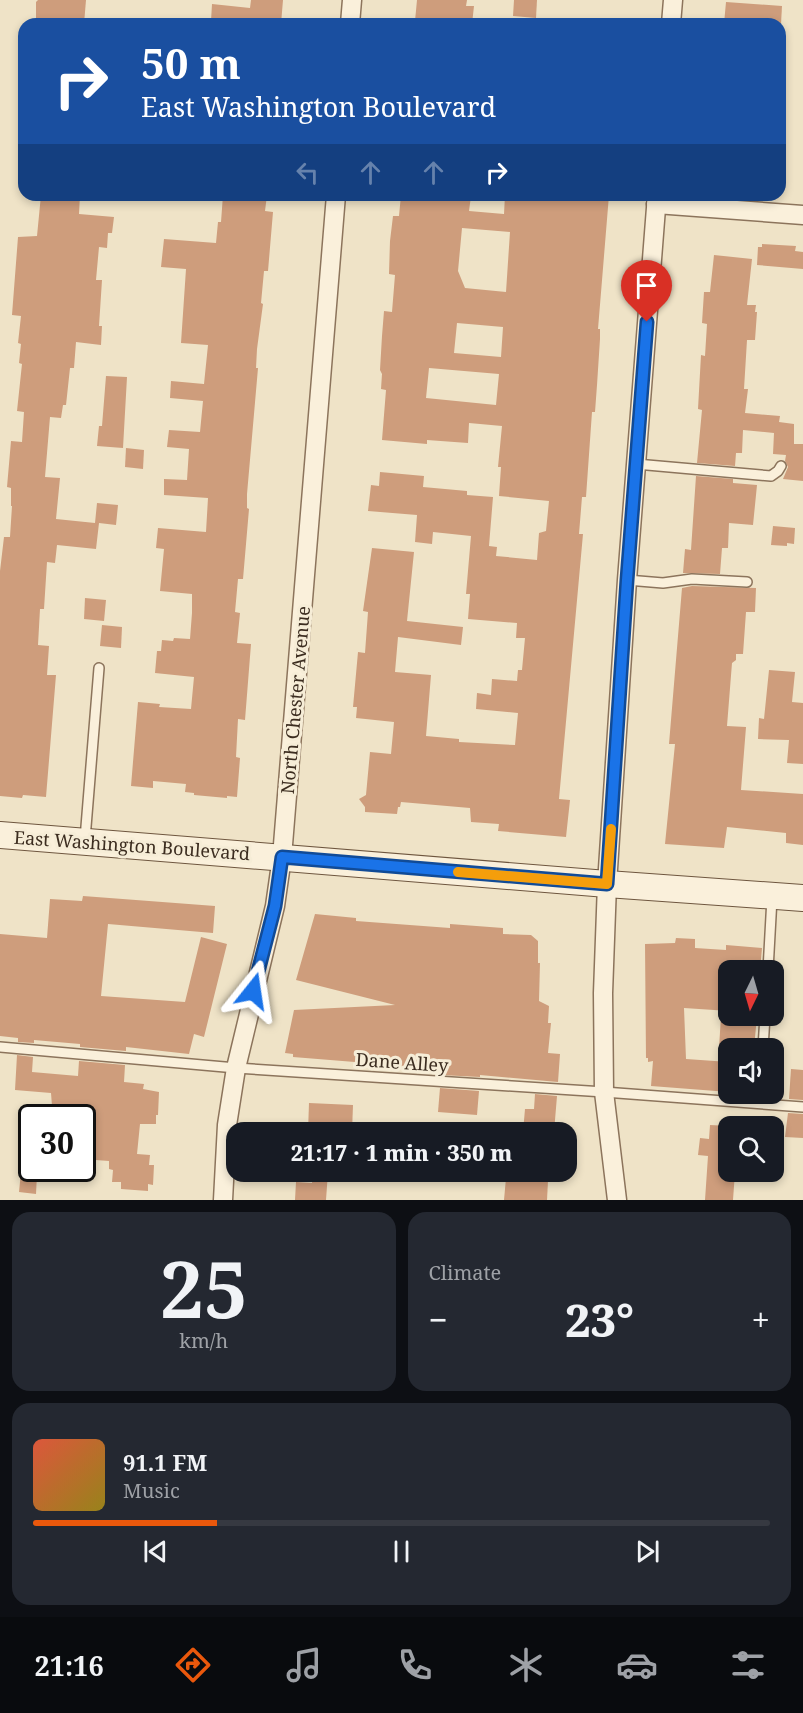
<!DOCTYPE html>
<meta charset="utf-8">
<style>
:root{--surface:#171b24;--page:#242831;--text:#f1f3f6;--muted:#9ea1a6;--line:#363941;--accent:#ea580c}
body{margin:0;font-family:"Noto Serif",serif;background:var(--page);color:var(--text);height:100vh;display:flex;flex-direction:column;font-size:22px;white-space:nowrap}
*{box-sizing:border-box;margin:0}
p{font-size:20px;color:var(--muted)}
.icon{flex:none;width:33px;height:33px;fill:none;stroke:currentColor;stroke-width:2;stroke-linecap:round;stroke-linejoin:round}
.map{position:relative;height:1200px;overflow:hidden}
.drawer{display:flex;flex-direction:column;gap:12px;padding:12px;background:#0d0f14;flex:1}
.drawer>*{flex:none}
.banner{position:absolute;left:18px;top:18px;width:768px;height:183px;border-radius:18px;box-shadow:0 3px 9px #0003;background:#1a4fa0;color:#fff;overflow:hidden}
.needle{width:39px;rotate:185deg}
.buttons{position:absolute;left:718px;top:960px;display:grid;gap:12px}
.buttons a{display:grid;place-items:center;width:66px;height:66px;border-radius:12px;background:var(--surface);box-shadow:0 3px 9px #0003;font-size:30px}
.speed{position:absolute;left:18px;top:1104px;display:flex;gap:12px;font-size:30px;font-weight:700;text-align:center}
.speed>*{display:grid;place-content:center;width:78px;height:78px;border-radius:50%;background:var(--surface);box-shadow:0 3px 9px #0003;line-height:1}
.speed .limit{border:3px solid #111;border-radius:9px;background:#fff;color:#111}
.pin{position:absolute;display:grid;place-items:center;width:51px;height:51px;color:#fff;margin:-62px -26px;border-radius:50% 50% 50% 0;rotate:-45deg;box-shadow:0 0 6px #0007}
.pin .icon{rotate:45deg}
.me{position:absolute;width:66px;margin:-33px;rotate:15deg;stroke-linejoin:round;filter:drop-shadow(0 0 4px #0008)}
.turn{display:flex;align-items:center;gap:21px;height:126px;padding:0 24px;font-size:27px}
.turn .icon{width:78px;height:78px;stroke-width:2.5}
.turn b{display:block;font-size:42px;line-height:51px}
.lanes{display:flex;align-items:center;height:57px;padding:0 24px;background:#0003;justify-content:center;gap:30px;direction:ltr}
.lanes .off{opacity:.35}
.big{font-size:45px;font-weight:800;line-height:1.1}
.drawer .tile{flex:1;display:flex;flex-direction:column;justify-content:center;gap:9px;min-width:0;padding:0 21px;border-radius:18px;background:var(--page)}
.drawer .dial{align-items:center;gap:0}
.dial b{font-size:78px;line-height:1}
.song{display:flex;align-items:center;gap:18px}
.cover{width:72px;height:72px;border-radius:9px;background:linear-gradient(135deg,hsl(10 70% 55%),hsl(50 70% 35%))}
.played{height:6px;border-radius:3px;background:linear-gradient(90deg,var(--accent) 25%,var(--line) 25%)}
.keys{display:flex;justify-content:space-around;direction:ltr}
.heat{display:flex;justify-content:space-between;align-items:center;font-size:33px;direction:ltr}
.drawer .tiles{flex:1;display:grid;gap:12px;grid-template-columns:1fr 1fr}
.tile:last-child{grid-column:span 2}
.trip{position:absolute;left:226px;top:1122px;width:351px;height:60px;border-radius:18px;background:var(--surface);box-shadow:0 3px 9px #0003;font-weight:800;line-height:60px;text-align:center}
.tab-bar{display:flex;height:96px;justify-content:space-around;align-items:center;background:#090b0e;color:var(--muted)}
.tab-bar .icon{width:42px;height:42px}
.tab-bar .on{color:var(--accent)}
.tab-bar b{font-size:27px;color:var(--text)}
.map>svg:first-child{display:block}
.building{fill:#ce9d7c;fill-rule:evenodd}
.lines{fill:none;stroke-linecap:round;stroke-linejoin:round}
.lane-casing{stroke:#8c745c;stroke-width:12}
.street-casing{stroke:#8c745c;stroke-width:21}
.secondary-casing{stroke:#6e563f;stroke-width:28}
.lane{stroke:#faf0db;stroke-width:9}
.street{stroke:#faf0db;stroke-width:18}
.secondary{stroke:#faf0db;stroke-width:26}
.route-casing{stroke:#114b97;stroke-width:15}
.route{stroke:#1a73e8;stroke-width:10}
.slow{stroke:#f59e0b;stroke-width:10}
.labels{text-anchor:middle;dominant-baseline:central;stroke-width:6;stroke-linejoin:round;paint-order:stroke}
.street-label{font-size:18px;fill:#3c2d20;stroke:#f6edd7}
</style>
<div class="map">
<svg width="803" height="1200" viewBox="0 0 803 1200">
<rect width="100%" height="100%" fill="#efe3c7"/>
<g class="building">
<polygon points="38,0 86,0 84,24 36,24 36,2"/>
<polygon points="251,0 283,0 281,24 239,24 211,21 212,4 250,8"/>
<polygon points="417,0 467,0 466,6 474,6 472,24 415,21"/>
<polygon points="514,0 537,0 536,18 513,16"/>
<polygon points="726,2 782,6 781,24 724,24"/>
<polygon points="41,195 80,195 79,214 114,217 112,233 108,233 107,248 99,247 96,280 102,280 99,326 102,326 101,345 76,342 74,368 70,368 66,405 63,405 61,418 50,417 45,477 60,478 56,519 95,523 97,503 118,505 116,525 99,523 96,549 57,545 55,563 47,562 44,609 40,609 38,645 49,646 47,675 56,675 46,797 23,795 22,798 0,796 0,571 4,537 10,537 12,506 11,506 11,488 7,487 11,441 22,442 24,412 17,411 22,364 19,363 21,344 18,343 21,316 12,315 18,237 37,236"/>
<polygon points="223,195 267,195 265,211 273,212 268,271 264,271 261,303 263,304 257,349 256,368 258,368 247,494 247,508 249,509 243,579 238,579 235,612 240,613 237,643 251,644 245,720 238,719 236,757 240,758 237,797 227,796 227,798 194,795 194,793 185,792 186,784 153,781 153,788 131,786 138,702 160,704 159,707 191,709 194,677 155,673 157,651 161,651 162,640 173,641 174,638 190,639 192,613 192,594 160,591 164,549 156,548 158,528 206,532 208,498 164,495 164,479 187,480 189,449 167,447 169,430 200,432 203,401 170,398 171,381 204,384 208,345 181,343 186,269 161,267 164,239 216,243 218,222 221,222"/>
<path d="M401,195H468L471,196L469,211L504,214L505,195H609L598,329H600V339L597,385L595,412H592L586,497H582L579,534H583L559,799L570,800L566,837L498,831L499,824L471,822L470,808L401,802L400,807H398L397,814L365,812V807L359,799L366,795L370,752L391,754L394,722L356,718L357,707H353L358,652L365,653L368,612L363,611L372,548L414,552L407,621L463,627L461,645L398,637L395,672L431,675L426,736L459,739V742L515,745L518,713L476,709L477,693L491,695L492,679L517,681L518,670H522L525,638H516L517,623L468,619L470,594H466L471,536L433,532L432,544L415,542L417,515L368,511L371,485L379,486L380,472L424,476L423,487L467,491V495L493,497L489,546L497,547L496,556L537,560L539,533L546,531L549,501L499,496L501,467H498L502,426L469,423L468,443L427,440V444L382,440L386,390L381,389L382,374L380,370L382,336L384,311L392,312L395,275L389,274L390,241L393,216H399ZM462,228L510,232L506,292L465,288L458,271ZM457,323L503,327L501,357L454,353ZM429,368L499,374L496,405L426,398Z"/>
<polygon points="762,244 796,246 795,251 803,252 803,269 757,265 758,247 762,247"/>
<polygon points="714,255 752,259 747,305 756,305 755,312 757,312 755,340 747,340 744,389 748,389 745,413 780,416 779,422 794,424 794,444 803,444 803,481 783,479 788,467 785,461 786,455 773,454 774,433 743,430 742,453 736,453 735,466 697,463 702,410 698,409 701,355 705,356 707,324 702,323 704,292 710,292"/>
<polygon points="106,376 127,377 123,448 97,446 99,426 102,426"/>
<polygon points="126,448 144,450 143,469 125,467"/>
<polygon points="696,476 733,479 733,483 757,485 753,525 729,523 728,548 722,548 720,574 683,573 685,549 691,550"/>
<polygon points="773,526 795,528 794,544 787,543 787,546 771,545"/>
<polygon points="692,586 756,588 755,612 746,612 743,654 736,654 736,660 732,663 727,726 746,727 741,790 803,794 803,845 786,843 786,833 727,827 724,848 665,844 675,744 669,744 682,588"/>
<polygon points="85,598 106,600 104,621 84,619"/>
<polygon points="102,625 122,627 121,648 100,646"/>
<polygon points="769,670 795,672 792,702 803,703 803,764 787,763 789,740 758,739 759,718 764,719"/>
<polygon points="83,896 215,906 213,933 108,924 101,996 185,1002 201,937 227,944 204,1037 194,1034 189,1054 126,1047 126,1051 80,1047 80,1044 34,1040 34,1043 18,1042 18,1038 0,1036 0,934 47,938 50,899 82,901"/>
<polygon points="315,914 356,918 356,921 450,928 450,924 503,928 503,934 531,935 538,941 538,963 540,963 539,1001 549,1006 548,1023 551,1023 548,1053 560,1054 558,1082 480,1075 480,1077 441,1075 441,1071 429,1070 429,1068 293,1057 293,1054 285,1053 294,1010 395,1005 296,980"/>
<polygon points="676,938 695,939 695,948 726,950 726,945 762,948 760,970 729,970 729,1011 684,1008 686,1059 729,1062 729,1092 651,1086 653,1061 648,1062 648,1058 646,1058 645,944 675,943"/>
<polygon points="721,1016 757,1016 754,1048 719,1048"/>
<polygon points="17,1055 33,1057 32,1072 78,1076 79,1061 125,1065 124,1082 144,1084 143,1089 159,1092 158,1115 156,1115 156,1124 140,1124 137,1154 150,1155 149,1165 154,1165 153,1185 148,1184 148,1191 121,1189 121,1182 112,1182 113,1170 109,1169 109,1161 82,1159 82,1118 67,1118 68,1105 52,1106 51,1093 15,1090"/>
<polygon points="791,1069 803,1070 803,1100 789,1099"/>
<polygon points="440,1088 479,1091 477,1115 438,1112"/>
<polygon points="535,1094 557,1096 554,1132 523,1132 525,1109 534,1109"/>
<polygon points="309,1103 353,1105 352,1132 308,1132"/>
<polygon points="788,1113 803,1114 803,1138 785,1137"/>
<polygon points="710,1125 729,1126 729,1172 735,1172 733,1200 705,1200 708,1156 698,1155 700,1138 709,1139"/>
<polygon points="21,1172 37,1174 36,1194 19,1192"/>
<polygon points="313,1172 328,1172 326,1200 295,1200 296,1182 312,1183"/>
<polygon points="506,1178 548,1181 547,1200 504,1200"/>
</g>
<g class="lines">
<g class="lane-casing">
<g id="lane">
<polyline points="636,464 771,476 778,471 781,466"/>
<polyline points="627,580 663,583 692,579 747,582"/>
<polyline points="85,839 99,668"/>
<polyline points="768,970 772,898"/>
<polyline points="0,1047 236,1068 604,1092 803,1107"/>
<polyline points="763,1048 765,1016"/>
</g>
</g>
<g class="street-casing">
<g id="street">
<polyline points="350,24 352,0"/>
<polyline points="671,24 673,0"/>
<polyline points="656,204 803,215"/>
<polyline points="223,1200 227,1125 236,1068 275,906 282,857 336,195"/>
<polyline points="617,1200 604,1092 603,993 607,884 627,580 657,195"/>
</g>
</g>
<g class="secondary-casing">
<polyline id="secondary" points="0,835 607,884 803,898"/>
</g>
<use href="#lane" class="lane"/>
<use href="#street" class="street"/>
<use href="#secondary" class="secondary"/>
</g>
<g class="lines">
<g class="route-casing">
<polyline id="route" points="253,991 275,906 282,857 607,884 627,580 647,322"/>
</g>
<use href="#route" class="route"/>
<polyline class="slow" points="458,872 607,884 611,829"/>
</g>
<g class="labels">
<g class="street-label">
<text transform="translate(295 700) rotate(-85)">North Chester Avenue</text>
<text transform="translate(132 845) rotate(4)">East Washington Boulevard</text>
<text transform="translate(402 1062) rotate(4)">Dane Alley</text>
</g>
</g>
</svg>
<div class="buttons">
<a><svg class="needle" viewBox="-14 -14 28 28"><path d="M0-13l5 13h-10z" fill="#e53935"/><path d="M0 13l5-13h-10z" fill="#9ea1a6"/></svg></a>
<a><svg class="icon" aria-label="sound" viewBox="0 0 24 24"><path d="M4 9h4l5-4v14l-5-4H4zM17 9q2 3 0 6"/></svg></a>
<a><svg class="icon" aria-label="search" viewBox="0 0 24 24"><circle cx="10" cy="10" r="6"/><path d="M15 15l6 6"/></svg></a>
</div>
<div class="speed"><div class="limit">30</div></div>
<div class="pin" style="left:647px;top:322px;background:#d93025"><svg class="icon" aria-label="arrive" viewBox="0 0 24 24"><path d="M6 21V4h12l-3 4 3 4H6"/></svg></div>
<svg class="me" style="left:253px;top:991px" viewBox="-20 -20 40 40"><path d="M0-17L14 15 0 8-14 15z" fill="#1a73e8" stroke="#fff" stroke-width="4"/></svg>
<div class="trip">21:17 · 1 min · 350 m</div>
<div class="banner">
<div class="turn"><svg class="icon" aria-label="right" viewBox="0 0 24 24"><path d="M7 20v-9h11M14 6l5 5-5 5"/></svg><div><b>50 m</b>East Washington Boulevard</div></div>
<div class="lanes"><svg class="icon off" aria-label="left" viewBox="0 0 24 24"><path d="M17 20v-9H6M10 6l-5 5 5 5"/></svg><svg class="icon off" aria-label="ahead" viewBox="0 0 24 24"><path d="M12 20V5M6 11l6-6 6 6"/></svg><svg class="icon off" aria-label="ahead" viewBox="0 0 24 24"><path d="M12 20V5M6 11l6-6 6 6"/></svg><svg class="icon" aria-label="right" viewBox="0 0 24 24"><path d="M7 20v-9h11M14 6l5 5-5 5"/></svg></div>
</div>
</div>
<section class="drawer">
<div class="tiles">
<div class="tile dial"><b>25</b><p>km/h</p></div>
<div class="tile"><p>Climate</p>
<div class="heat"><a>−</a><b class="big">23°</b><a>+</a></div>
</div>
<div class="tile">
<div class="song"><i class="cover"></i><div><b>91.1 FM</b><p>Music</p></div></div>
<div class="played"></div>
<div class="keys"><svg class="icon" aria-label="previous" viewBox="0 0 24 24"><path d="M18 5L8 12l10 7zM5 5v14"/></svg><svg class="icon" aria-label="pause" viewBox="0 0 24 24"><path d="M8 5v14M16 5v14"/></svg><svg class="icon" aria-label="next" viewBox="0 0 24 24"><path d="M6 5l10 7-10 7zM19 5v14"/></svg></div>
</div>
</div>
</section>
<nav class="tab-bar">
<b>21:16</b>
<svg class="icon on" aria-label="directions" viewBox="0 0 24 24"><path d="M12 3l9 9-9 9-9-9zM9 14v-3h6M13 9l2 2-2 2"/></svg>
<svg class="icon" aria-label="music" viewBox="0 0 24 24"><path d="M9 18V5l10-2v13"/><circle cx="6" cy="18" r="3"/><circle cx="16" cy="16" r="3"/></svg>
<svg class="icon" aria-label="phone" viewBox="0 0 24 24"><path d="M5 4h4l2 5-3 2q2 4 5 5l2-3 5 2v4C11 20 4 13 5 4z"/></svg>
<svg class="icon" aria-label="climate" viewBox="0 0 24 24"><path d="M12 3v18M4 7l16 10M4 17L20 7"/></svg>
<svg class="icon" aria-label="car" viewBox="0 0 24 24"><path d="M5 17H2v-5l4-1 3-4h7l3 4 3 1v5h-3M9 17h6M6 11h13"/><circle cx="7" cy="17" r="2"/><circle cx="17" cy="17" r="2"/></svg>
<svg class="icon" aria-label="filters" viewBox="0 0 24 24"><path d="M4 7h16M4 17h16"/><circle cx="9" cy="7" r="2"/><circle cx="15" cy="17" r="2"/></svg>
</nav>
